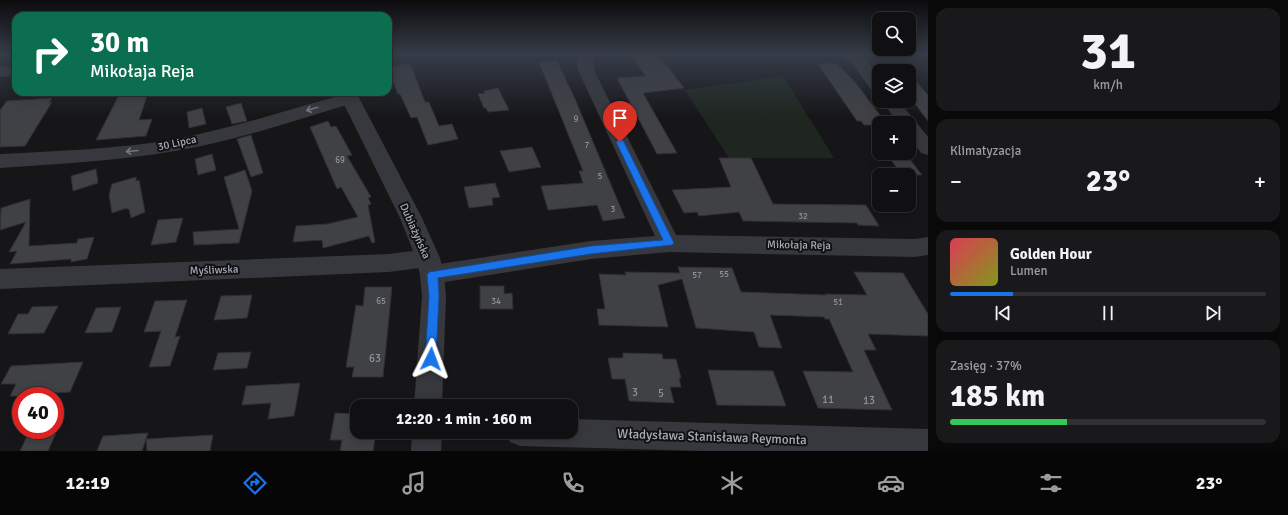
<!DOCTYPE html>
<html lang="pl">
<meta charset="utf-8">
<style>
:root{--surface:#101012;--page:#19191b;--text:#f1f3f6;--muted:#9c9d9f;--line:#303032;--accent:#1a73e8}
body{margin:0;font-family:Signika,sans-serif;background:var(--page);color:var(--text);height:100vh;display:flex;flex-direction:column;font-size:15px;white-space:nowrap}
*{box-sizing:border-box;margin:0}
p{font-size:13px;color:var(--muted)}
.icon{flex:none;width:22px;height:22px;fill:none;stroke:currentColor;stroke-width:2;stroke-linecap:round;stroke-linejoin:round}
.map{position:relative;flex:1;overflow:hidden}
.drawer{display:flex;flex-direction:column;gap:8px;padding:8px;background:#09090a;width:360px}
.drawer>*{flex:none}
.hud{position:absolute;left:12px;top:12px;width:380px;height:84px;border-radius:12px;box-shadow:0 2px 10px #0003,0 0 0 1px var(--line);background:#0b6e4f;color:#fff;overflow:hidden}
.buttons{position:absolute;left:872px;top:12px;display:grid;gap:8px}
.buttons a{display:grid;place-items:center;width:44px;height:44px;border-radius:8px;background:var(--surface);box-shadow:0 2px 10px #0003,0 0 0 1px var(--line);font-size:20px}
.speed{position:absolute;left:12px;top:387px;display:flex;gap:8px;font-size:20px;font-weight:700;text-align:center}
.speed>*{display:grid;place-content:center;width:52px;height:52px;border-radius:50%;background:var(--surface);box-shadow:0 2px 10px #0003,0 0 0 1px var(--line);line-height:1}
.speed .limit{border:6px solid #d22;background:#fff;color:#111}
.pin{position:absolute;display:grid;place-items:center;width:34px;height:34px;color:#fff;margin:-41px -17px;border-radius:50% 50% 50% 0;rotate:-45deg;box-shadow:0 0 4px #0007}
.pin .icon{rotate:45deg}
.me{position:absolute;width:44px;margin:-22px;rotate:3deg;stroke-linejoin:round;filter:drop-shadow(0 0 3px #0008)}
.turn{display:flex;align-items:center;gap:14px;height:84px;padding:0 12px;font-size:18px}
.turn .icon{width:52px;height:52px;stroke-width:2.5}
.turn b{display:block;font-size:28px;line-height:34px}
.big{font-size:30px;font-weight:700;line-height:1.1}
.drawer .tile{flex:1;display:flex;flex-direction:column;justify-content:center;gap:6px;min-width:0;padding:0 14px;border-radius:12px;background:var(--page)}
.drawer .dial{align-items:center;gap:0}
.dial b{font-size:52px;line-height:1}
.song{display:flex;align-items:center;gap:12px}
.cover{width:48px;height:48px;border-radius:6px;background:linear-gradient(135deg,hsl(350 70% 55%),hsl(70 70% 35%))}
.played{height:4px;border-radius:2px;background:linear-gradient(90deg,var(--accent) 20%,var(--line) 20%)}
.keys{display:flex;justify-content:space-around;direction:ltr}
.heat{display:flex;justify-content:space-between;align-items:center;font-size:22px;direction:ltr}
.charge{height:6px;border-radius:3px;background:linear-gradient(90deg,#34c759 37%,var(--line) 0)}
.trip{position:absolute;left:350px;top:399px;width:228px;height:40px;border-radius:12px;background:var(--surface);box-shadow:0 2px 10px #0003,0 0 0 1px var(--line);font-weight:700;line-height:40px;text-align:center}
.dock{display:flex;height:64px;justify-content:space-around;align-items:center;background:#060607;color:var(--muted)}
.dock .icon{width:28px;height:28px}
.dock .on{color:var(--accent)}
.dock b{font-size:18px;color:var(--text)}
main{display:flex;flex:1;min-height:0}
.map>svg:first-child{display:block}
.green{fill:#1e261f}
.building{fill:#404145;stroke:#303034}
.lines{fill:none;stroke-linecap:round;stroke-linejoin:round}
.minor{fill:#37383d;fill-rule:evenodd}
.tertiary{fill:#37383d;fill-rule:evenodd}
.oneway{stroke:#757881}
.route{fill:#1a73e8;stroke:#114b97}
.labels{text-anchor:middle;dominant-baseline:central;stroke-width:4;stroke-linejoin:round;paint-order:stroke}
.number-label{font-size:9px;fill:#8e929b}
.street-label{font-size:11px;fill:#a8adb8;stroke:#111113}
.near-number-label{font-size:11px;fill:#8e929b}
.near-street-label{font-size:13px;fill:#a8adb8;stroke:#111113}
</style>
<main>
<div class="map">
<svg width="928" height="451" viewBox="0 0 928 451">
<rect width="100%" height="100%" fill="#161618"/>
<polygon class="green" points="783,76 834,158 729,158 685,90"/>
<g class="building">
<polygon points="630,54 658,54 684,88 643,93 677,153 657,154 617,78 646,76"/>
<polygon points="557,61 575,99 625,218 603,221 597,205 548,210 541,186 583,183 579,171 583,171 539,62"/>
<polygon points="410,63 425,102 429,102 439,126 452,124 458,139 428,145 417,117 411,118 400,94 398,94 388,67"/>
<polygon points="836,63 855,82 883,119 878,119 881,123 879,123 879,125 864,125 861,121 857,121 818,64"/>
<polygon points="909,73 928,95 928,121 909,96"/>
<polygon points="498,88 509,110 488,112 486,108 484,108 478,94 485,93 484,91"/>
<polygon points="148,93 139,120 152,119 146,136 96,140 119,95"/>
<polygon points="52,98 49,103 52,102 25,146 0,147 0,110 7,101"/>
<polygon points="241,103 247,121 232,124 226,107"/>
<polygon points="202,108 206,124 189,128 187,112"/>
<polygon points="328,121 331,127 336,126 352,155 347,156 371,197 368,198 371,204 368,205 375,242 372,243 369,236 323,248 322,240 293,242 296,226 327,224 358,217 341,187 337,189 310,127"/>
<polygon points="251,135 263,173 251,177 237,139"/>
<polygon points="532,147 541,167 509,172 500,151"/>
<polygon points="886,153 905,153 922,175 902,175"/>
<polygon points="212,154 216,170 198,175 195,159"/>
<polygon points="719,158 751,158 773,204 866,205 879,226 858,225 857,223 743,221 739,212 699,216 697,212 684,213 672,190 731,187"/>
<polygon points="96,169 98,183 73,191 71,176"/>
<polygon points="245,170 252,191 239,243 194,245 193,232 239,229 224,177"/>
<polygon points="136,177 136,181 139,180 145,212 131,218 129,209 127,209 127,208 112,213 109,195 112,184"/>
<polygon points="495,183 500,197 492,198 493,205 469,208 464,187"/>
<polygon points="30,199 29,246 77,243 78,239 94,237 87,259 71,262 71,259 10,264 17,251 9,252 26,222 0,230 1,208"/>
<polygon points="183,218 176,242 151,245 158,220"/>
<polygon points="678,267 732,268 741,292 826,295 825,294 867,295 854,272 903,273 928,314 928,336 868,334 876,350 864,350 892,410 818,408 803,371 853,372 829,319 825,319 824,317 770,315 782,348 759,347 754,332 696,328 682,279 658,285 668,327 599,325 597,309 605,309 599,274 626,275 625,272 680,273"/>
<polygon points="480,286 504,286 504,294 512,293 513,309 480,309"/>
<polygon points="365,287 392,287 383,377 352,377 354,367 346,367 356,305 363,306"/>
<polygon points="252,295 247,318 214,320 221,296"/>
<polygon points="187,300 175,337 180,336 170,366 149,367 161,331 144,332 155,301"/>
<polygon points="58,306 44,333 8,334 18,314 28,314 32,307"/>
<polygon points="121,307 112,332 85,333 96,308"/>
<polygon points="251,352 247,368 213,370 218,353"/>
<polygon points="623,353 662,354 663,359 676,359 681,378 679,378 681,387 670,387 674,403 629,401 625,379 612,379 608,358 623,358"/>
<polygon points="83,362 70,392 32,394 31,396 10,396 16,384 1,384 11,366"/>
<polygon points="708,370 773,371 786,406 717,405"/>
<polygon points="300,383 294,416 268,419 271,403 242,405 246,386"/>
<polygon points="335,413 357,414 357,432 376,432 373,451 340,451 342,440 330,440"/>
<polygon points="56,433 48,451 20,451 28,434"/>
<polygon points="148,433 142,451 97,451 103,436"/>
<polygon points="213,435 210,451 147,451 146,439"/>
</g>
<g class="lines">
<g class="minor">
<polygon points="579,54 595,54 593,58 594,70 676,235 915,239 928,237 928,255 915,257 669,252 591,259 432,284 424,282 421,275 424,268 427,267 389,272 0,289 0,269 389,254 428,249 436,252 439,258 436,264 433,265 591,241 655,236 578,70 577,58"/>
<polygon points="840,54 858,54 865,59 879,77 879,93 873,92 853,65"/>
<polygon points="16,66 16,76 0,77 0,67"/>
<path d="M350,93L356,94L358,98L356,102C296,120 236,141 175,151C117,161 58,164 0,168V154C59,151 118,149 176,139C235,128 292,108 350,93Z"/>
<polygon points="882,101 899,101 928,137 928,155 921,153 909,137 909,123 898,123"/>
<polygon points="571,419 928,429 928,451 705,451 520,446 510,442 506,432 571,432"/>
</g>
<g class="tertiary">
<polygon points="338,92 356,92 422,218 440,258 444,275 446,296 442,406 414,406 422,296 420,275 416,258 400,218"/>
<polygon points="412,432 442,432 441,451 411,451"/>
</g>
</g>
<defs><path id="oneway-shaft" d="M-6 0H5M1.5-3L5.5 0L1.5 3" fill="none" stroke-width="1.6" stroke-linecap="round" stroke-linejoin="round"/></defs>
<g class="oneway">
<use href="#oneway-shaft" transform="translate(312 109) rotate(164)"/>
<use href="#oneway-shaft" transform="translate(132 151) rotate(175)"/>
</g>
<linearGradient id="sky" x2="0" y2="1"><stop stop-color="#0c0c0d"/><stop offset="0.46" stop-color="#363c48"/><stop offset="1" stop-color="#363c48" stop-opacity="0"/></linearGradient>
<rect width="928" height="117" fill="url(#sky)"/>
<polygon class="route" points="618,140 623,140 624,142 674,243 672,245 591,254 438,278 439,296 436,359 434,362 431,364 427,362 425,359 429,296 427,275 429,272 591,246 663,240 616,142"/>
<g class="labels">
<g class="number-label">
<text x="576" y="119">9</text>
<text x="587" y="145">7</text>
<text x="340" y="160">69</text>
<text x="600" y="176">5</text>
<text x="613" y="209">3</text>
<text x="803" y="216">32</text>
<text x="724" y="274">55</text>
<text x="697" y="275">57</text>
<text x="381" y="301">65</text>
<text x="496" y="301">34</text>
<text x="838" y="302">51</text>
</g>
<g class="street-label">
<text transform="translate(177 143) rotate(-12)">30 Lipca</text>
<text transform="translate(415 231) rotate(66)">Dubiażyńska</text>
<text transform="translate(799 245) rotate(1)">Mikołaja Reja</text>
<text transform="translate(214 270) rotate(-2)">Myśliwska</text>
</g>
<g class="near-number-label">
<text x="375" y="358">63</text>
<text x="635" y="392">3</text>
<text x="661" y="393">5</text>
<text x="828" y="399">11</text>
<text x="869" y="400">13</text>
</g>
<g class="near-street-label">
<text transform="translate(712 437) rotate(2)">Władysława Stanisława Reymonta</text>
</g>
</g>
</svg>
<div class="buttons">
<a><svg class="icon" aria-label="search" viewBox="0 0 24 24"><circle cx="10" cy="10" r="6"/><path d="M15 15l6 6"/></svg></a>
<a><svg class="icon" aria-label="layers" viewBox="0 0 24 24"><path d="M12 4l9 5-9 5-9-5zM3 14l9 5 9-5"/></svg></a>
<a>+</a>
<a>−</a>
</div>
<div class="speed"><div class="limit">40</div></div>
<div class="pin" style="left:620px;top:142px;background:#d93025"><svg class="icon" aria-label="arrive" viewBox="0 0 24 24"><path d="M6 21V4h12l-3 4 3 4H6"/></svg></div>
<svg class="me" style="left:431px;top:359px" viewBox="-20 -20 40 40"><path d="M0-17L14 15 0 8-14 15z" fill="#1a73e8" stroke="#fff" stroke-width="4"/></svg>
<div class="trip">12:20 · 1 min · 160 m</div>
<div class="hud">
<div class="turn"><svg class="icon" aria-label="right" viewBox="0 0 24 24"><path d="M7 20v-9h11M14 6l5 5-5 5"/></svg><div><b>30 m</b>Mikołaja Reja</div></div>
</div>
</div>
<section class="drawer">
<div class="tile dial"><b>31</b><p>km/h</p></div>
<div class="tile"><p>Klimatyzacja</p>
<div class="heat"><a>−</a><b class="big">23°</b><a>+</a></div>
</div>
<div class="tile">
<div class="song"><i class="cover"></i><div><b>Golden Hour</b><p>Lumen</p></div></div>
<div class="played"></div>
<div class="keys"><svg class="icon" aria-label="previous" viewBox="0 0 24 24"><path d="M18 5L8 12l10 7zM5 5v14"/></svg><svg class="icon" aria-label="pause" viewBox="0 0 24 24"><path d="M8 5v14M16 5v14"/></svg><svg class="icon" aria-label="next" viewBox="0 0 24 24"><path d="M6 5l10 7-10 7zM19 5v14"/></svg></div>
</div>
<div class="tile"><p>Zasięg · 37%</p><b class="big">185 km</b><div class="charge"></div></div>
</section>
</main>
<nav class="dock">
<b>12:19</b>
<svg class="icon on" aria-label="directions" viewBox="0 0 24 24"><path d="M12 3l9 9-9 9-9-9zM9 14v-3h6M13 9l2 2-2 2"/></svg>
<svg class="icon" aria-label="music" viewBox="0 0 24 24"><path d="M9 18V5l10-2v13"/><circle cx="6" cy="18" r="3"/><circle cx="16" cy="16" r="3"/></svg>
<svg class="icon" aria-label="phone" viewBox="0 0 24 24"><path d="M5 4h4l2 5-3 2q2 4 5 5l2-3 5 2v4C11 20 4 13 5 4z"/></svg>
<svg class="icon" aria-label="climate" viewBox="0 0 24 24"><path d="M12 3v18M4 7l16 10M4 17L20 7"/></svg>
<svg class="icon" aria-label="car" viewBox="0 0 24 24"><path d="M5 17H2v-5l4-1 3-4h7l3 4 3 1v5h-3M9 17h6M6 11h13"/><circle cx="7" cy="17" r="2"/><circle cx="17" cy="17" r="2"/></svg>
<svg class="icon" aria-label="filters" viewBox="0 0 24 24"><path d="M4 7h16M4 17h16"/><circle cx="9" cy="7" r="2"/><circle cx="15" cy="17" r="2"/></svg>
<b>23°</b>
</nav>
